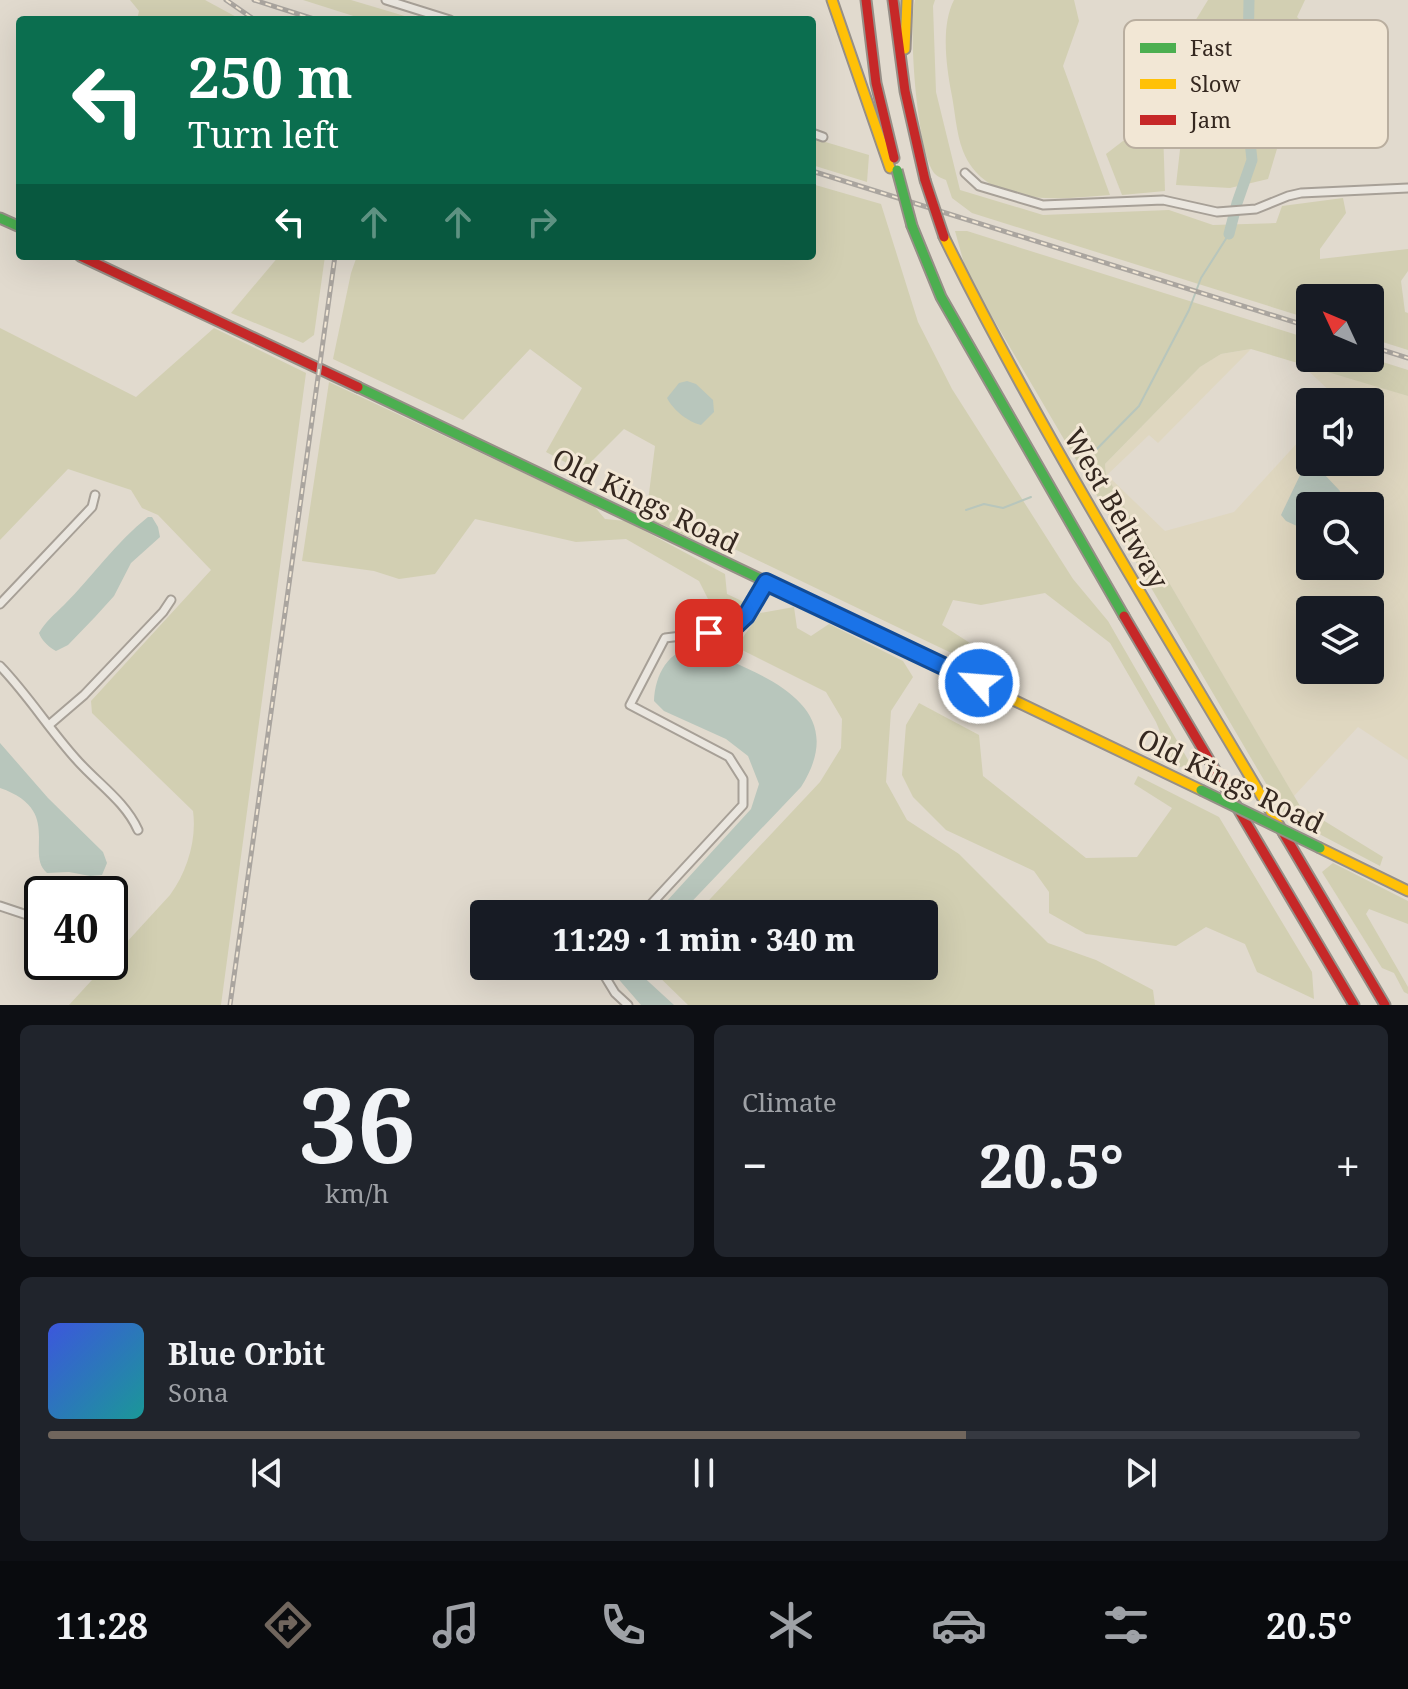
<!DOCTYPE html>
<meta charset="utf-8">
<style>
:root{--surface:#171b24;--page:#20242c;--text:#f1f3f6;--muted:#9ea1a6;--line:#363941;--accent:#71665d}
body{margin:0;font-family:"Noto Serif",serif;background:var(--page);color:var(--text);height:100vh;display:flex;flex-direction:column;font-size:30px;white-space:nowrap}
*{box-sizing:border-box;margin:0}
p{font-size:26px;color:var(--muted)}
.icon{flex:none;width:44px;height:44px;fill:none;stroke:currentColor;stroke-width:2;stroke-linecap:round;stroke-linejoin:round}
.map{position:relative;height:1005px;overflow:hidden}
.details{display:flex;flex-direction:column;gap:20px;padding:20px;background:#0d0f14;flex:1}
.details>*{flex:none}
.top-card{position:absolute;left:16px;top:16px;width:800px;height:244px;border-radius:8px;box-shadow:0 8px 32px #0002;background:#0b6e4f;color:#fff;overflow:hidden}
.needle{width:52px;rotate:314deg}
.controls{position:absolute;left:1296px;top:284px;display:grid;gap:16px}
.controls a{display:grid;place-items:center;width:88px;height:88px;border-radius:8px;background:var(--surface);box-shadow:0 8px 32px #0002;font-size:40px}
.speed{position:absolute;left:24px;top:876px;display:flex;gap:16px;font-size:40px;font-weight:700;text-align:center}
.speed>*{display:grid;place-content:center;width:104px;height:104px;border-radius:50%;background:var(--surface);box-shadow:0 8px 32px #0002;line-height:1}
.speed .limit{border:4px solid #111;border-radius:12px;background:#fff;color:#111}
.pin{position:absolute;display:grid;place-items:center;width:68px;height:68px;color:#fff;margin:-34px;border-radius:16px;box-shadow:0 4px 12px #0006}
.me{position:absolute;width:88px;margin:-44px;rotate:296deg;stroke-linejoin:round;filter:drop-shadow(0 0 6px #0008)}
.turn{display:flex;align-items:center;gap:28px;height:168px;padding:0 40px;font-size:36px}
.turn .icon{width:104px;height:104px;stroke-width:2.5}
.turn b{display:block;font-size:56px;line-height:68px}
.lanes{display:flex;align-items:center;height:76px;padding:0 40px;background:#0003;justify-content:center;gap:40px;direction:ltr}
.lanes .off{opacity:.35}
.big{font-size:60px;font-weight:800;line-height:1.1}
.details .widget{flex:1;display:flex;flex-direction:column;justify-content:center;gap:12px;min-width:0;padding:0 28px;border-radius:12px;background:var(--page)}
.details .dial{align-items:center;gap:0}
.dial b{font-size:104px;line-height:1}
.song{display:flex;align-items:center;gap:24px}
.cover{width:96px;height:96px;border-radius:12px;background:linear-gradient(135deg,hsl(230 70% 55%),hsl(180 70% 35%))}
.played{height:8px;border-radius:4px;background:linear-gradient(90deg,var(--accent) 70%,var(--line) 70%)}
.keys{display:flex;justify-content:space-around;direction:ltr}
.heat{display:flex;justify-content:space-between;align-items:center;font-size:44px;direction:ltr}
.details .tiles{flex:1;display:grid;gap:20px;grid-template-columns:1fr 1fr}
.widget:last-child{grid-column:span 2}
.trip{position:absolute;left:470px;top:900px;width:468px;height:80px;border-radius:8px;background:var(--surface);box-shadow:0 8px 32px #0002;font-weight:800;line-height:80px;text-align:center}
.tabs{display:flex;height:128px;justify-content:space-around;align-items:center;background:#090b0e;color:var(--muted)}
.tabs .icon{width:56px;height:56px}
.tabs .selected{color:var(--accent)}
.tabs b{font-size:36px;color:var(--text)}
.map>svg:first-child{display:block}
.farmland{fill:#dfd7c0;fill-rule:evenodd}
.green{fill:#d2cfb2}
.water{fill:#b8c6bc}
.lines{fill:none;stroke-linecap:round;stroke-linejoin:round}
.stream{stroke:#b8c6bc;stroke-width:2}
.river{stroke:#b8c6bc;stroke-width:11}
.street-casing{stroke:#a7a097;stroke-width:11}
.fast-casing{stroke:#968f87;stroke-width:13}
.slow-casing{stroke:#968f87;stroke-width:13}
.jam-casing{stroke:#968f87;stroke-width:13}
.street{stroke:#eae6df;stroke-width:7}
.fast{stroke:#4caf50;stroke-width:9}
.slow{stroke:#ffc107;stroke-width:9}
.jam{stroke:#c62828;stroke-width:9}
.rail-casing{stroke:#aaa59f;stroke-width:5}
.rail{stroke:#f2e7d5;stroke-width:2;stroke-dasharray:6;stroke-linecap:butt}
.fast-bridge-casing{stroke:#968f87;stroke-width:13;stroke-linecap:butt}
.jam-bridge-casing{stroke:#968f87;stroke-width:13;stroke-linecap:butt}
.fast-bridge{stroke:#4caf50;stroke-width:9}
.jam-bridge{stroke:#c62828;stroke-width:9}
.route-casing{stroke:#114b97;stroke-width:20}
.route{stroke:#1a73e8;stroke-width:14}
.labels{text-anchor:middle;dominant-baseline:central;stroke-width:6;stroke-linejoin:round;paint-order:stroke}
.street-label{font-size:28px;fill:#352820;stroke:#f2e7d5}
.key{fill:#f2e7d5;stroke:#b9ae9f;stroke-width:2}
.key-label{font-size:22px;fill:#352820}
</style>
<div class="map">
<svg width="1408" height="1005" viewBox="0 0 1408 1005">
<rect width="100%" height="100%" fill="#e1dace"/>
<path class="farmland" d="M1251,349L1158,443L1149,435L1107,475L1165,531L1234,512L1310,429V462H1370V402H1335L1338,399L1297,360L1408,396V760L1358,727L1294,796L1106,475L1105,464L1200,367L1221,354ZM1310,506H1370V566H1310ZM1310,610H1370V670H1310Z"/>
<g class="green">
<polygon points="130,0 205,0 242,20 137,20 139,11"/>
<polygon points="303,0 351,0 418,20 366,20"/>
<path d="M915,0H935L933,6L936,92L960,190L1043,215L1169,210L1213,225L1276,223L1282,206L1343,198L1346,213L1320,249V259L1408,249V271L1401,281L1405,312L1408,313V350L1370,338V298H1310V319L972,213L952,198L946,180C942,178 938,177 935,174C917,154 908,27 915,0Z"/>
<path d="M954,0H1074L1079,21L1063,66L1110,195C1060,199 986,209 963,151C956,133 955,110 951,91C946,64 941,25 954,0Z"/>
<polygon points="1208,0 1305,0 1297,17 1328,48 1335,85 1288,112 1268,179 1230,188 1176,185 1183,123 1210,116 1207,82 1186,83 1189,31"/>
<polygon points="1163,129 1165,191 1122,195 1106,154 1123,141"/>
<polygon points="812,138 869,155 867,182 812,165"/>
<polygon points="812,184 881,204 918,322 952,389 1073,579 1108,621 1191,765 1175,768 1156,722 1110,643 1045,593 981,605 953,600 942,625 973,645 964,659 699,532 695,540 646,517 655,446 624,429 582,471 546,452 582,388 530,349 463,420 333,359 351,273 357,256 812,256"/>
<polygon points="955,231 967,231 1310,339 1310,358 1370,358 1408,370 1408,396 1251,349 1221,354 1200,367 1105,464 1106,475 1300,806 1383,857 1380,866 1285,816 967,274"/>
<polygon points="279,256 325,256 314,335 303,343 231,313"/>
<path d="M0,328L136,397L214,328L306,373L221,1005H69L170,895C187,872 197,840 193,811L92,713L91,701L211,570L158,515L142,508L131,490L68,469L0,540Z"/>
<polygon points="329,382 594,506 605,519 626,521 725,574 727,594 744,602 741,612 714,611 699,581 626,539 576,542 475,519 435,574 399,579 374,571 302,561"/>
<polygon points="794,607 797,628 811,636 829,624 903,661 913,677 891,711 886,782 907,820 959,854 1048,943 1096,960 1153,990 1155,1005 688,1005 648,966 924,966 924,914 696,914 820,782 841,748 842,719 826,692 736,647 760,613"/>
<polygon points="919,703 979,735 983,776 1086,858 1137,857 1172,808 1134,784 1138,776 1219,817 1312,972 1314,999 1257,972 1245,944 1206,927 1176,946 1086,934 1049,913 1049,892 1034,871 946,830 913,797 902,775 906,725"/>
<polygon points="1333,863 1408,901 1408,924 1369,909 1366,914 1408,987 1408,994 1404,992 1394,973 1382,968 1322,872"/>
</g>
<g class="water">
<path d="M687,381L696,384L713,400L714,412L701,425C688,422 673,410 667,398L679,383Z"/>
<polygon points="1306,467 1324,474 1340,491 1337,506 1310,506 1310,532 1286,521 1281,515 1302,471"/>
<path d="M148,517H152L158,527L160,537L131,563L114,596L95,617L68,645L56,651C49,647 42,641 39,633C46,621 54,615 64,605C93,576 116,542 148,517Z"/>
<path d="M697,647C757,673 855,702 801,787L680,914H655L751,809L759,784L748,756L726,739L664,711L654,701C655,675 668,649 697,647Z"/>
<path d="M0,743L48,798L103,852L107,863L102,875L90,876L69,872L47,873C24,854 64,810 0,788Z"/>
<polygon points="614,966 635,966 638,972 674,1005 641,1005 615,975"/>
</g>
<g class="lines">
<g class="stream">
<polyline points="1085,461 1139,406 1189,310 1201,278 1229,234"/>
<polyline points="966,510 984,504 1003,508 1031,497"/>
</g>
<polyline class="river" points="1229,234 1237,203 1252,160 1247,114 1249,0"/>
<g class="street-casing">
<g id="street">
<polyline points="386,0 450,20"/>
<polyline points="812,133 823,137"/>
<polyline points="965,173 979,186 1043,205 1163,200 1217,212 1256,209 1288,196 1301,193 1408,188"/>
<polyline points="0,604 92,507 95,495"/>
<path d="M0,666C28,695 49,729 76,759C97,783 125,801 138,830"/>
<polyline points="49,725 84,695 163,612 171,600"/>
<polyline points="0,906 42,920"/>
<polyline points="642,914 743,805 743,779 729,757 630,705 665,638 731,630 746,616 766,582"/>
<polyline points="603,966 601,970 615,993 628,1005"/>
</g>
</g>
<g class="fast-casing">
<g id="fast">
<polyline points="0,218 20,227"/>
<polyline points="912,226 941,297 1124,616"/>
<polyline points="358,387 878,635"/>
</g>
</g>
<g class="slow-casing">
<g id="slow">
<polyline points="832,0 890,168"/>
<polyline points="905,49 907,0"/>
<path d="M944,237C1045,442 1168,637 1284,834"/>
<polyline points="878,635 1201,790"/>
<polyline points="1320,848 1408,891"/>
</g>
</g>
<g class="jam-casing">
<g id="jam">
<polyline points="866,0 876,83 894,158"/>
<polyline points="893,0 905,91 925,180"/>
<polyline points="80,256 358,387"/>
<polyline points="1124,616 1354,1005"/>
<polyline points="1284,834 1385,1005"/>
</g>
</g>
<use href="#street" class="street"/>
<use href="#fast" class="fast"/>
<use href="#slow" class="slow"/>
<use href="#jam" class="jam"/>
<g class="rail-casing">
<g id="rail">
<polyline points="226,0 255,20"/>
<polyline points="254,0 317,20"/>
<polyline points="812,171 1310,327"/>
<polyline points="1370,346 1408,358"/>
<polyline points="230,1005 335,256"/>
</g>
</g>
<use href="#rail" class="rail"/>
<g class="fast-bridge-casing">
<g id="fast-bridge">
<polyline points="897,170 912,226"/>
<polyline points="1201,790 1320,848"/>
</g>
</g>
<g class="jam-bridge-casing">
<polyline id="jam-bridge" points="925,180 944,237"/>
</g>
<use href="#fast-bridge" class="fast-bridge"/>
<use href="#jam-bridge" class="jam-bridge"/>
</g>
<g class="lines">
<g class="route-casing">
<polyline id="route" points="709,633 731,630 746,616 766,582 979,683"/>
</g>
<use href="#route" class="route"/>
</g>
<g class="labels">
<g class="street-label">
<text transform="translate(646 500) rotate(26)">Old Kings Road</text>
<text transform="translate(1117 508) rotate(60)">West Beltway</text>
<text transform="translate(1231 780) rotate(26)">Old Kings Road</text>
</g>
</g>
<rect x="1124" y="20" width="264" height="128" rx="12" class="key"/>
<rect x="1140" y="43" width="36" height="10" fill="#4caf50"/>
<rect x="1140" y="79" width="36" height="10" fill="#ffc107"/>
<rect x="1140" y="115" width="36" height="10" fill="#c62828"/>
<g class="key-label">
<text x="1190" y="56">Fast</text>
<text x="1190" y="92">Slow</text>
<text x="1190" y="128">Jam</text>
</g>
</svg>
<div class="controls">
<a><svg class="needle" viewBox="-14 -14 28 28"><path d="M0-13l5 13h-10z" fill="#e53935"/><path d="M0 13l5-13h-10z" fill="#9ea1a6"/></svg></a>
<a><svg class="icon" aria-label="sound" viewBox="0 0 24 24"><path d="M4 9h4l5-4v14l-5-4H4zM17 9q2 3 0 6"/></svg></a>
<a><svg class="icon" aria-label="search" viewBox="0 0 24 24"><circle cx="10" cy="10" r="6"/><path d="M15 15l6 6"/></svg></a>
<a><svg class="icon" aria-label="layers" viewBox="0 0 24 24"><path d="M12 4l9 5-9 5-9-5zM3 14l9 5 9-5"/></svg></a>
</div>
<div class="speed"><div class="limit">40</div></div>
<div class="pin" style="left:709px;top:633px;background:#d93025"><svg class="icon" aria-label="arrive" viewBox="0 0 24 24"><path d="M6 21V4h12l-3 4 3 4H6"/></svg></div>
<svg class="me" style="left:979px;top:683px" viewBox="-20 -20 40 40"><circle r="17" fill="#1a73e8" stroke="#fff" stroke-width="3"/><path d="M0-11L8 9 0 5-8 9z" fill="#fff"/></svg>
<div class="trip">11:29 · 1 min · 340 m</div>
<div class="top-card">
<div class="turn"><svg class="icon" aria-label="left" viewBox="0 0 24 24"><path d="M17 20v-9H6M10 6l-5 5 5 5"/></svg><div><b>250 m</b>Turn left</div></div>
<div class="lanes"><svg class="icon" aria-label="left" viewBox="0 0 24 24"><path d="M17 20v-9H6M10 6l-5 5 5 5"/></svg><svg class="icon off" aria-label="ahead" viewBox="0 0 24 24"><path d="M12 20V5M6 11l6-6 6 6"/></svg><svg class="icon off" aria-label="ahead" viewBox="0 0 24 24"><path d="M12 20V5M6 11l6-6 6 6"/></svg><svg class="icon off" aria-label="right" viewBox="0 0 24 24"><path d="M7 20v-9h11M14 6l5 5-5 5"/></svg></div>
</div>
</div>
<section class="details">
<div class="tiles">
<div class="widget dial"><b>36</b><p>km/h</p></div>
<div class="widget"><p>Climate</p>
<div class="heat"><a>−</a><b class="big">20.5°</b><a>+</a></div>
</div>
<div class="widget">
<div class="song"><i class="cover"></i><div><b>Blue Orbit</b><p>Sona</p></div></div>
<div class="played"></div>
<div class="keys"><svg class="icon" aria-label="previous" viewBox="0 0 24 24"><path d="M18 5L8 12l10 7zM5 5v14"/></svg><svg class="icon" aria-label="pause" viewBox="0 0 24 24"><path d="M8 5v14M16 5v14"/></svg><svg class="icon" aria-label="next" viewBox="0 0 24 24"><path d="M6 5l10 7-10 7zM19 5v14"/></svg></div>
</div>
</div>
</section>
<nav class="tabs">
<b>11:28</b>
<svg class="icon selected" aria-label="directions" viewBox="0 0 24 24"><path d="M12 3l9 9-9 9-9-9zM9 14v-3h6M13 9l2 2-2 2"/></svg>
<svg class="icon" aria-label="music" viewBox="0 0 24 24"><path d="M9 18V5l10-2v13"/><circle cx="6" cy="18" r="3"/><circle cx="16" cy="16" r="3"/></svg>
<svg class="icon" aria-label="phone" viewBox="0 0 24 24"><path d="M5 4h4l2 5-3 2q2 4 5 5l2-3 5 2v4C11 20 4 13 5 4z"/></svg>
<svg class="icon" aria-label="climate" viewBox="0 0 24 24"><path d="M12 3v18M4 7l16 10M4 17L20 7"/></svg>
<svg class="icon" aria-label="car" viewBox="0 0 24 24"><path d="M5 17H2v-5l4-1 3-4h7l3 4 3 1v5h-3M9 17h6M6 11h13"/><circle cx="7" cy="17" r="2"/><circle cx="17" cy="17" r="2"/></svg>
<svg class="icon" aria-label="filters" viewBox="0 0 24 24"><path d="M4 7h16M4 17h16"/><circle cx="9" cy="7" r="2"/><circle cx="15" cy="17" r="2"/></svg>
<b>20.5°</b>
</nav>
